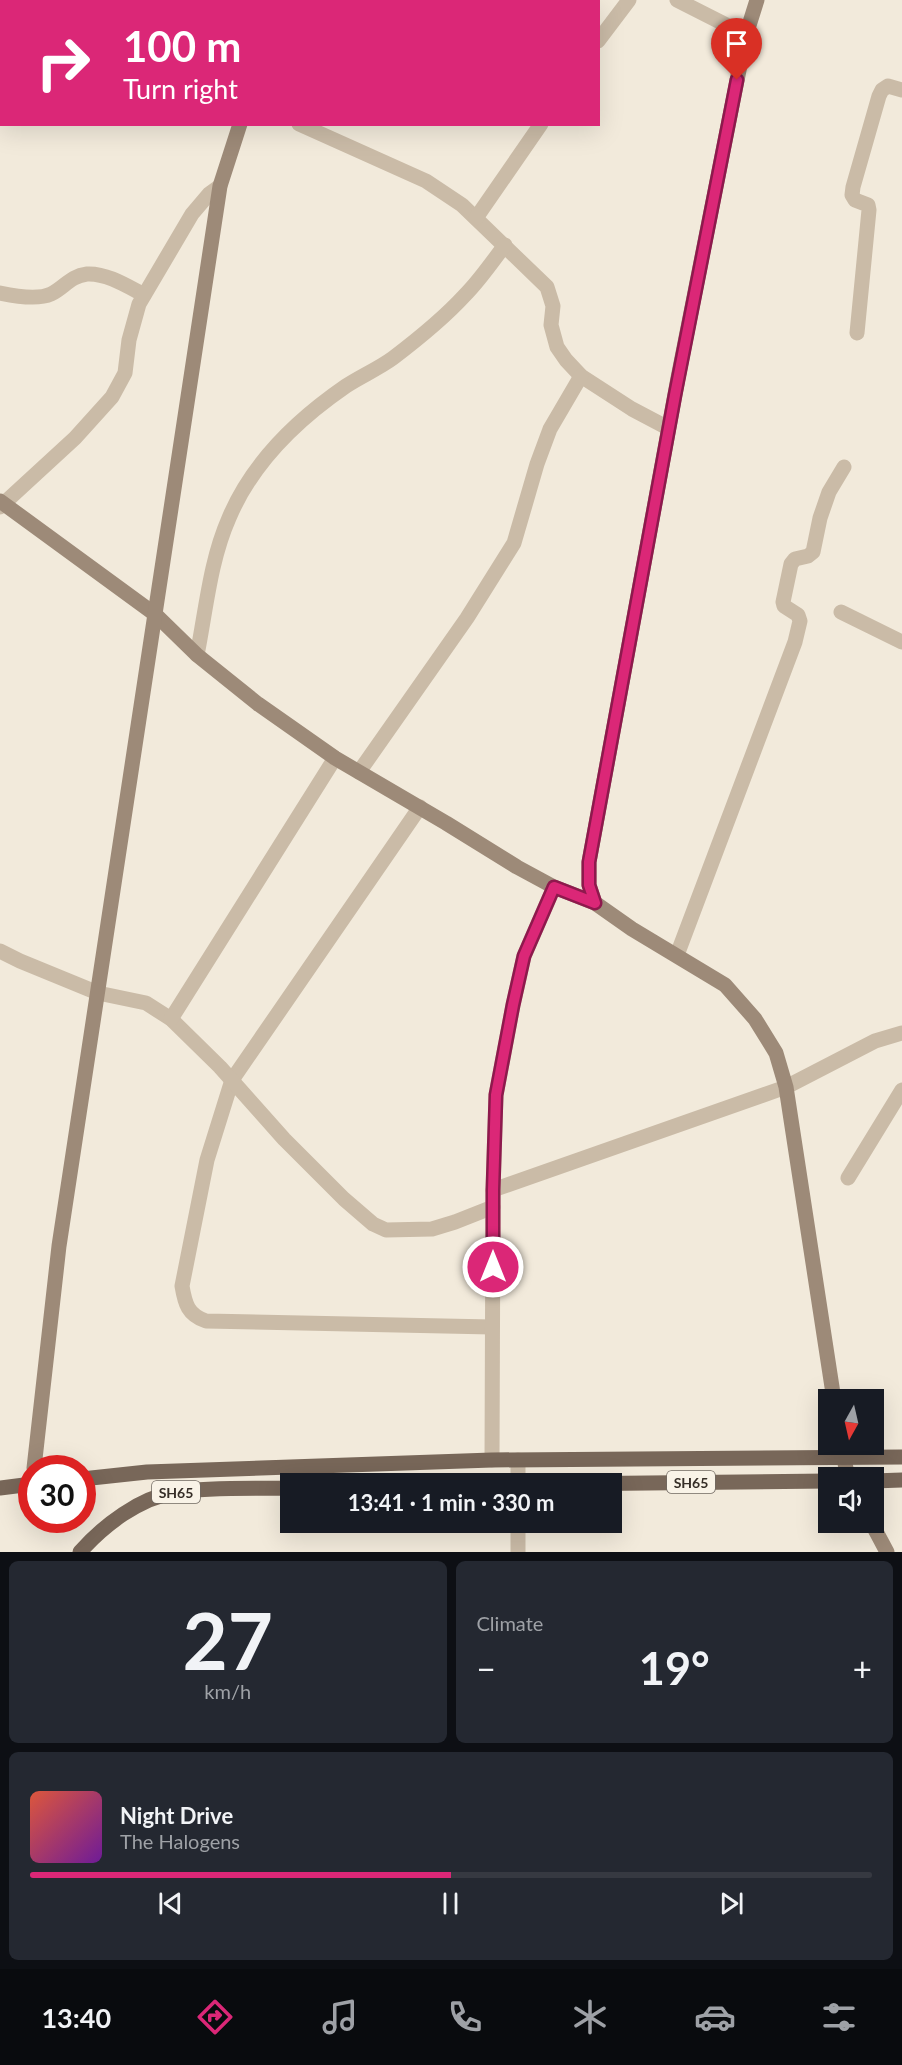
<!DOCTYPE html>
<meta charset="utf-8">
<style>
:root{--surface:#171b24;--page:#242831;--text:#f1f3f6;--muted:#9ea1a6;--line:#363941;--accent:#db2777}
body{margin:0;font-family:Lato,sans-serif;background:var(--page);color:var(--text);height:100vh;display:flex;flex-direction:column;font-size:22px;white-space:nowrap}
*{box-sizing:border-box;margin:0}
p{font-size:20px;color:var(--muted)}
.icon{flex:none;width:33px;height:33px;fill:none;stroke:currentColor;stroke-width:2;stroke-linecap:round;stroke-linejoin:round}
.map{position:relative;height:1552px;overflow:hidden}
.panel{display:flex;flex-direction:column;gap:9px;padding:9px;background:#0d0f14;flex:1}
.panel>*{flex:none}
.hud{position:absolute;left:0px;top:0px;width:600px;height:126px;box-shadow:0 6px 24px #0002;background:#db2777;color:#fff;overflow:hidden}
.needle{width:39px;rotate:188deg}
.buttons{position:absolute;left:818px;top:1389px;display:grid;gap:12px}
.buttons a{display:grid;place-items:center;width:66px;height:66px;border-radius:0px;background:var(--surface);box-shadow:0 6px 24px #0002;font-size:30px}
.speed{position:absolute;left:18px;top:1455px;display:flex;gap:12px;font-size:30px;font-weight:700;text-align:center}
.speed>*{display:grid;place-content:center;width:78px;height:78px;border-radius:50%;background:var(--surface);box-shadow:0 6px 24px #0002;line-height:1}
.speed .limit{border:9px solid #d22;background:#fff;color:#111}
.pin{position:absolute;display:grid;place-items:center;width:51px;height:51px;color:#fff;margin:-62px -26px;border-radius:50% 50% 50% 0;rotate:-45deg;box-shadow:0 0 6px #0007}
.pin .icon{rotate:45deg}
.me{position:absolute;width:66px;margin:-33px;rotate:0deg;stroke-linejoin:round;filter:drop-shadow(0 0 4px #0008)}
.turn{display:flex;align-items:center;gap:21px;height:126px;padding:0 24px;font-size:27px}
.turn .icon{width:78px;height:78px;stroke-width:2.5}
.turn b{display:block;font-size:42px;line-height:51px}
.big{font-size:45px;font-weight:700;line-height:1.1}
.panel .widget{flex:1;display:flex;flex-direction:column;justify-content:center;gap:9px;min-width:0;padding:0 21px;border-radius:9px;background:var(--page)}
.panel .dial{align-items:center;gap:0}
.dial b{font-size:78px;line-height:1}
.song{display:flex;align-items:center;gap:18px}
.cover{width:72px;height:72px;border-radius:9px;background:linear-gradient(135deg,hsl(10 70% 55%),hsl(280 70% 35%))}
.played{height:6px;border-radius:3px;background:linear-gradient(90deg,var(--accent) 50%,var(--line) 50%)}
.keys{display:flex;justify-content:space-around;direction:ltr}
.heat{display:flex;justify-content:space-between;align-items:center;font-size:33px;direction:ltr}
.panel .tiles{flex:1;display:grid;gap:9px;grid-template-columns:1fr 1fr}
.widget:last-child{grid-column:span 2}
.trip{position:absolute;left:280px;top:1473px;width:342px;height:60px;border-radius:0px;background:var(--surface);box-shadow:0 6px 24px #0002;font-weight:700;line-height:60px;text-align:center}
.tab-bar{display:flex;height:96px;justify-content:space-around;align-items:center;background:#090b0e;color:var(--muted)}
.tab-bar .icon{width:42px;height:42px}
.tab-bar .active{color:var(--accent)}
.tab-bar b{font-size:27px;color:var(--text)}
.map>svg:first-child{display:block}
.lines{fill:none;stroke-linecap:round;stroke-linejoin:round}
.street{stroke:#cabba7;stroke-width:15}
.secondary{stroke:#9d8a78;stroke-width:15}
.primary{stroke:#786759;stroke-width:15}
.route-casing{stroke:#8e194d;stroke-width:15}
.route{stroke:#db2777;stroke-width:10}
.labels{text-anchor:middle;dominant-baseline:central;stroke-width:5;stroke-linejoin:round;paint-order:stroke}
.shield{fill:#f9f3e7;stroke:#706961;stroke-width:1.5}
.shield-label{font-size:14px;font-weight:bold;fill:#362e27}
</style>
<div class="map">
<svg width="902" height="1552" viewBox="0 0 902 1552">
<rect width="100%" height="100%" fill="#f2eadb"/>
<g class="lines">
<g class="street">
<polyline points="677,0 746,35"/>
<polyline points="55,2 56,0"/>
<polyline points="598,41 629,0"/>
<polyline points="0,66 2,67"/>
<polyline points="299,124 426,181 462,205 547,287 553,306 551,325 557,347 566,360 581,376 632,409 668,428"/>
<polyline points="476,218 541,124"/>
<path d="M0,293C14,296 38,300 51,294C64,288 70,276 87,274C107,273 127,286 144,295"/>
<polyline points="857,333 869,210 868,205 855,200 852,195 853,187 879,96 882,90 888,86 902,90"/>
<polyline points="0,507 75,438 112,397 125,373 129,340 139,304 192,214 209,194 220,186"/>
<polyline points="841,612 902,642"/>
<path d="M197,655C206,610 210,561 229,518C252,463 298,419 346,386C361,376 378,369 393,358C418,339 444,318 465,295C480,280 492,262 505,245"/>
<polyline points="359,772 467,618 514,543 537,464 550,429 581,376"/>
<path d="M420,807L232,1080L207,1160L182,1286C185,1304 188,1315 206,1321L492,1327"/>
<polyline points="0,951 20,961 98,993 146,1003 171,1019 220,1067 284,1139 344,1199 373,1224 386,1230 432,1229 455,1222 493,1207"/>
<polyline points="677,955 795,642 800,621 798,615 784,606 783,602 791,564 795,559 808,556 813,552 820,518 829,492 844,467"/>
<polyline points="171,1019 335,758"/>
<polyline points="848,1178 902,1090"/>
<polyline points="493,1190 786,1087 875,1041 902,1033"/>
<polyline points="492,1460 493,1190 496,1095 513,1005 524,956 554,887"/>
<polyline points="518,1460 518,1484"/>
<polyline points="518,1552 518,1522"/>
</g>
<g class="secondary">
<polyline points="757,0 746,35 678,378 589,862 589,885 595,903 632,929 725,985 755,1019 776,1053 786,1087 834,1400"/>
<polyline points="295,2 296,0"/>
<polyline points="0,501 156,615 197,655 258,704 335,758 446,823 517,867 554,887 595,903"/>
<polyline points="841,1444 848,1478"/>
<polyline points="34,1468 59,1246 220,186 240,124"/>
<polyline points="871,1522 887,1552"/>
</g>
<g class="primary">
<polyline points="82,1479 147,1472 492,1460 902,1457"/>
<polyline points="873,1481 902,1480"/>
<polyline points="555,1484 828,1481"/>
<polyline points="0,1488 32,1484"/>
<path d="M80,1552C104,1525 139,1498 176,1492C213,1487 253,1489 291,1488"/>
</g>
</g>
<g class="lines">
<g class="route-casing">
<polyline id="route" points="493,1267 493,1190 496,1095 513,1005 524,956 554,887 595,903 589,885 589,862 675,395 737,80"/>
</g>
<use href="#route" class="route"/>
</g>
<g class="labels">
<g class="shield">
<rect x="667" y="1471" width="48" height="22" rx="4.5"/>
<rect x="152" y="1481" width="48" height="22" rx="4.5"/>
</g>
<g class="shield-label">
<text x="691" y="1482">SH65</text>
<text x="176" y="1492">SH65</text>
</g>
</g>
</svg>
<div class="buttons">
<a><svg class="needle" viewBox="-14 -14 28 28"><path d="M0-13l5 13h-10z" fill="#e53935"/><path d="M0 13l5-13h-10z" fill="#9ea1a6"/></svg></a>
<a><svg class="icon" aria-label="sound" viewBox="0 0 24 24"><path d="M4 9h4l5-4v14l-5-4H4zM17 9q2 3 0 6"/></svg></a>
</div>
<div class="speed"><div class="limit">30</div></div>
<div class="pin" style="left:737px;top:80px;background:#d93025"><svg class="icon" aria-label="arrive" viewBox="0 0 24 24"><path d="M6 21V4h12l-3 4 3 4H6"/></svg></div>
<svg class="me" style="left:493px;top:1267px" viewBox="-20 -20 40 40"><circle r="17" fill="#db2777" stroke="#fff" stroke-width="3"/><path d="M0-11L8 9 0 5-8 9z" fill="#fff"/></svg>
<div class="trip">13:41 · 1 min · 330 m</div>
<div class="hud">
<div class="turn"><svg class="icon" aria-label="right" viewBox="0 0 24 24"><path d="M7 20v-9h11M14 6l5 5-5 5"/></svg><div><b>100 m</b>Turn right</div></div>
</div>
</div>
<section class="panel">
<div class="tiles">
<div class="widget dial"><b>27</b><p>km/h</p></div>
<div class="widget"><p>Climate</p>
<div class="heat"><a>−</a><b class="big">19°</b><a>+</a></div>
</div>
<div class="widget">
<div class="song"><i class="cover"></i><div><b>Night Drive</b><p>The Halogens</p></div></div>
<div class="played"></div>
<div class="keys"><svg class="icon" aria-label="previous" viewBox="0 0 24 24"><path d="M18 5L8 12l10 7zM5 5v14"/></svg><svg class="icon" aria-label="pause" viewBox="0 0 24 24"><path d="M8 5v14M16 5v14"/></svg><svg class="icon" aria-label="next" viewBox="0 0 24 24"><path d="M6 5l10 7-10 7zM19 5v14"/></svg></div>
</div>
</div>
</section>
<nav class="tab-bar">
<b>13:40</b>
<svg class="icon active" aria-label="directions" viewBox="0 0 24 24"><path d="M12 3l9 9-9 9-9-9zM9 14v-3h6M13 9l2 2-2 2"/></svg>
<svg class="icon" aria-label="music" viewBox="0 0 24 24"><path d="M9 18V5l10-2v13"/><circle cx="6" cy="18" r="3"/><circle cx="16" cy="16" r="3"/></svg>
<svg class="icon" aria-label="phone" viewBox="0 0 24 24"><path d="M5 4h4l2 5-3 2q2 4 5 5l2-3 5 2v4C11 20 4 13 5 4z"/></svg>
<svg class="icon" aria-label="climate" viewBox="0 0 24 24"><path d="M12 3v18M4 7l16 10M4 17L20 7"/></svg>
<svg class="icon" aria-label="car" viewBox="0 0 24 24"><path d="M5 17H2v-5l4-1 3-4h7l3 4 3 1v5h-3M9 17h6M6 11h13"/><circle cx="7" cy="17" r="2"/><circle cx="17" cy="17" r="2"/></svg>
<svg class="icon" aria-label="filters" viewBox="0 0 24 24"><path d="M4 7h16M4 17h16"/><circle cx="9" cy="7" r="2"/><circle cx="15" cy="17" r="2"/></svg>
</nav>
